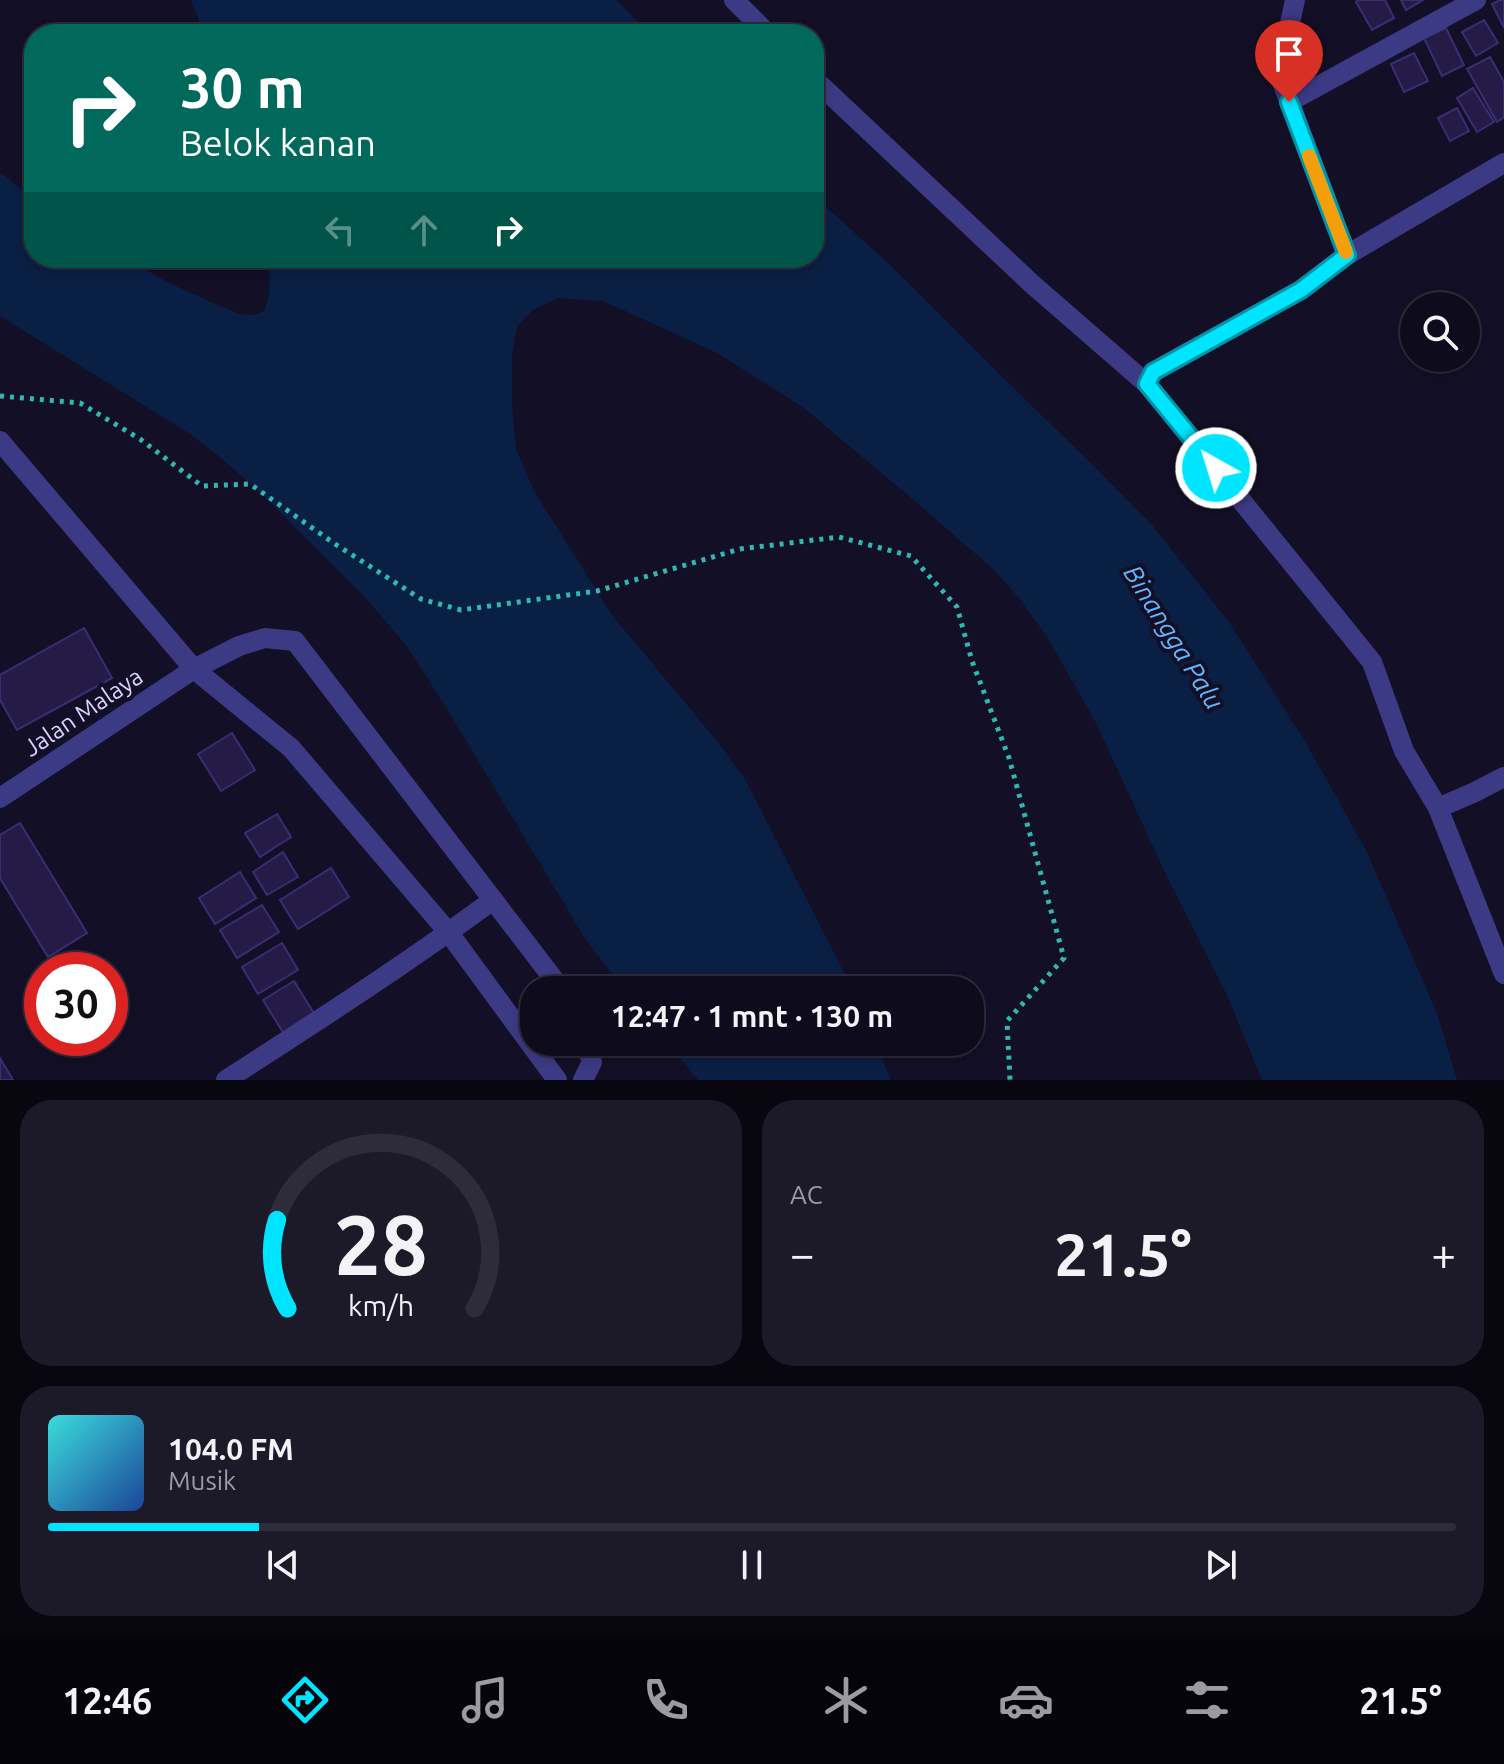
<!DOCTYPE html>
<html lang="id">
<meta charset="utf-8">
<style>
:root{--surface:#0e0b1c;--page:#1c1929;--text:#f1f3f6;--muted:#9b9ba3;--line:#2e2b3b;--accent:#00e5ff}
body{margin:0;font-family:Ubuntu,sans-serif;background:var(--page);color:var(--text);height:100vh;display:flex;flex-direction:column;font-size:30px;white-space:nowrap}
*{box-sizing:border-box;margin:0}
p{font-size:26px;color:var(--muted)}
.icon{flex:none;width:44px;height:44px;fill:none;stroke:currentColor;stroke-width:2;stroke-linecap:round;stroke-linejoin:round}
.map{position:relative;height:1080px;overflow:hidden}
.sheet{display:flex;flex-direction:column;gap:20px;padding:20px;background:#08060f;flex:1}
.sheet>*{flex:none}
.top-card{position:absolute;left:24px;top:24px;width:800px;height:244px;border-radius:32px;box-shadow:0 4px 12px #0003,0 0 0 2px var(--line);background:#00695c;color:#fff;overflow:hidden}
.fabs{position:absolute;left:1400px;top:292px;display:grid;gap:16px}
.fabs a{display:grid;place-items:center;width:80px;height:80px;border-radius:50%;background:var(--surface);box-shadow:0 4px 12px #0003,0 0 0 2px var(--line);font-size:40px}
.speed{position:absolute;left:24px;top:952px;display:flex;gap:16px;font-size:40px;font-weight:700;text-align:center}
.speed>*{display:grid;place-content:center;width:104px;height:104px;border-radius:50%;background:var(--surface);box-shadow:0 4px 12px #0003,0 0 0 2px var(--line);line-height:1}
.speed .limit{border:12px solid #d22;background:#fff;color:#111}
.pin{position:absolute;display:grid;place-items:center;width:68px;height:68px;color:#fff;margin:-82px -34px;border-radius:50% 50% 50% 0;rotate:-45deg;box-shadow:0 0 8px #0007}
.pin .icon{rotate:45deg}
.me{position:absolute;width:88px;margin:-44px;rotate:321deg;stroke-linejoin:round;filter:drop-shadow(0 0 6px #0008)}
.turn{display:flex;align-items:center;gap:28px;height:168px;padding:0 24px;font-size:36px}
.turn .icon{width:104px;height:104px;stroke-width:2.5}
.turn b{display:block;font-size:56px;line-height:68px}
.lanes{display:flex;align-items:center;height:76px;padding:0 24px;background:#0003;justify-content:center;gap:40px;direction:ltr}
.lanes .off{opacity:.35}
.big{font-size:60px;font-weight:700;line-height:1.1}
.sheet .widget{flex:1;display:flex;flex-direction:column;justify-content:center;gap:12px;min-width:0;padding:0 28px;border-radius:32px;background:var(--page)}
.sheet .dial{align-items:center;gap:0}
.dial svg{height:208px;overflow:visible;fill:none;stroke:var(--line);stroke-width:7;stroke-linecap:round;text-anchor:middle}
.dial text{fill:var(--text);stroke:none}
.song{display:flex;align-items:center;gap:24px}
.cover{width:96px;height:96px;border-radius:12px;background:linear-gradient(135deg,hsl(180 70% 55%),hsl(220 70% 35%))}
.played{height:8px;border-radius:4px;background:linear-gradient(90deg,var(--accent) 15%,var(--line) 15%)}
.keys{display:flex;justify-content:space-around;direction:ltr}
.heat{display:flex;justify-content:space-between;align-items:center;font-size:44px;direction:ltr}
.sheet .tiles{flex:1;display:grid;gap:20px;grid-template-columns:1fr 1fr}
.widget:last-child{grid-column:span 2}
.trip{position:absolute;left:520px;top:976px;width:464px;height:80px;border-radius:32px;background:var(--surface);box-shadow:0 4px 12px #0003,0 0 0 2px var(--line);font-weight:700;line-height:80px;text-align:center}
.dock{display:flex;height:128px;justify-content:space-around;align-items:center;background:#06040b;color:var(--muted)}
.dock .icon{width:56px;height:56px}
.dock .active{color:var(--accent)}
.dock b{font-size:36px;color:var(--text)}
.map>svg:first-child{display:block}
.water{fill:#0a1f44}
.building{fill:#241b47;stroke:#3b2d73;stroke-width:2}
.lines{fill:none;stroke-linecap:round;stroke-linejoin:round}
.path{stroke:#2fb8b0;stroke-width:5;stroke-dasharray:4 6;stroke-linecap:butt}
.minor{stroke:#3d3a85;stroke-width:20}
.route-casing{stroke:#0095a6;stroke-width:20}
.route{stroke:#00e5ff;stroke-width:14}
.slow{stroke:#f59e0b;stroke-width:14}
.labels{text-anchor:middle;dominant-baseline:central;stroke-width:8;stroke-linejoin:round;paint-order:stroke}
.street-label{font-size:24px;fill:#d9d4ff;stroke:#130f26}
.water-label{font-size:26px;font-style:italic;fill:#62b6ff;stroke:#130f26}
</style>
<div class="map">
<svg width="1504" height="1080" viewBox="0 0 1504 1080">
<rect width="100%" height="100%" fill="#130f26"/>
<g class="water">
<polygon points="191,0 616,0 650,34 204,34"/>
<path d="M0,172L34,199V258H126L169,283L213,303L240,314L254,315L264,311C271,293 270,277 269,258H814V196L888,263L1027,401L1091,463L1152,525L1229,622L1306,743L1366,850L1437,1013L1457,1080H1262L1227,995L1167,877L1096,723L1046,635L1018,597L994,570L923,508L804,408L760,380L715,352L603,301L558,298L533,310L517,326L512,354V405L516,449L534,491L612,615L717,741L745,779L853,990H625L586,940L444,704L405,644L364,596L269,501L219,456L187,432L0,316Z"/>
<polygon points="667,1042 875,1042 891,1080 698,1080"/>
</g>
<g class="building">
<polygon points="1359,0 1385,0 1394,18 1372,30 1356,2"/>
<polygon points="1401,0 1423,0 1406,10"/>
<polygon points="1500,0 1504,0 1504,28 1492,4"/>
<polygon points="1484,20 1498,43 1476,56 1462,32"/>
<polygon points="1446,28 1464,65 1442,76 1424,38"/>
<polygon points="1414,53 1428,81 1404,92 1391,64"/>
<polygon points="1490,57 1504,82 1504,117 1497,122 1467,69"/>
<polygon points="1473,88 1494,122 1477,132 1457,98"/>
<polygon points="1457,108 1469,131 1450,141 1438,118"/>
<polygon points="84,628 112,678 17,730 0,700 0,675"/>
<polygon points="232,733 255,770 221,791 198,754"/>
<polygon points="277,814 291,837 260,857 245,833"/>
<polygon points="20,823 87,933 48,957 0,878 0,835"/>
<polygon points="283,852 298,877 267,895 253,872"/>
<polygon points="331,868 349,897 298,929 280,900"/>
<polygon points="240,872 256,898 215,924 199,898"/>
<polygon points="262,905 279,932 237,958 220,930"/>
<polygon points="282,943 298,970 258,994 242,967"/>
<polygon points="294,981 315,1015 284,1034 263,1000"/>
<polygon points="0,1058 13,1080 0,1080"/>
</g>
<g class="lines">
<polyline class="path" points="0,396 80,403 140,439 202,486 250,484 335,544 421,599 461,610 597,591 740,549 839,537 911,556 957,607 972,661 1009,758 1064,958 1007,1021 1010,1080"/>
<g class="minor">
<polyline points="734,0 768,34"/>
<polyline points="1295,0 1279,74 1347,255"/>
<polyline points="814,79 1032,284 1147,384"/>
<polyline points="1289,102 1476,0"/>
<polyline points="1504,163 1347,255 1301,290 1153,372 1147,384 1372,662 1404,751 1438,808 1504,974"/>
<polyline points="0,441 194,669 291,748 449,933 557,1080"/>
<polyline points="0,798 194,669 239,646 265,638 295,641 562,990"/>
<polyline points="1438,808 1475,792 1504,777"/>
<path d="M226,1080C316,1022 406,964 493,900"/>
<polyline points="583,1080 592,1062 585,1042"/>
</g>
</g>
<g class="lines">
<g class="route-casing">
<polyline id="route" points="1216,468 1147,384 1153,372 1301,290 1347,255 1289,102"/>
</g>
<use href="#route" class="route"/>
<polyline class="slow" points="1309,156 1346,252"/>
</g>
<g class="labels">
<g class="street-label">
<text transform="translate(83 712) rotate(-34)">Jalan Malaya</text>
</g>
<g class="water-label">
<text transform="translate(1174 637) rotate(58)">Binangga Palu</text>
</g>
</g>
</svg>
<div class="fabs">
<a><svg class="icon" aria-label="search" viewBox="0 0 24 24"><circle cx="10" cy="10" r="6"/><path d="M15 15l6 6"/></svg></a>
</div>
<div class="speed"><div class="limit">30</div></div>
<div class="pin" style="left:1289px;top:102px;background:#d93025"><svg class="icon" aria-label="arrive" viewBox="0 0 24 24"><path d="M6 21V4h12l-3 4 3 4H6"/></svg></div>
<svg class="me" style="left:1216px;top:468px" viewBox="-20 -20 40 40"><circle r="17" fill="#00e5ff" stroke="#fff" stroke-width="3"/><path d="M0-11L8 9 0 5-8 9z" fill="#fff"/></svg>
<div class="trip">12:47 · 1 mnt · 130 m</div>
<div class="top-card">
<div class="turn"><svg class="icon" aria-label="right" viewBox="0 0 24 24"><path d="M7 20v-9h11M14 6l5 5-5 5"/></svg><div><b>30 m</b>Belok kanan</div></div>
<div class="lanes"><svg class="icon off" aria-label="left" viewBox="0 0 24 24"><path d="M17 20v-9H6M10 6l-5 5 5 5"/></svg><svg class="icon off" aria-label="ahead" viewBox="0 0 24 24"><path d="M12 20V5M6 11l6-6 6 6"/></svg><svg class="icon" aria-label="right" viewBox="0 0 24 24"><path d="M7 20v-9h11M14 6l5 5-5 5"/></svg></div>
</div>
</div>
<section class="sheet">
<div class="tiles">
<div class="widget dial"><svg viewBox="0 0 100 80">
<path d="M14 69A42 42 0 1 1 86 69"/>
<path d="M14 69A42 42 0 0 1 10 35" stroke="#00e5ff"/>
<text x="50" y="56" font-size="32" font-weight="700">28</text>
<text x="50" y="72" font-size="11">km/h</text>
</svg></div>
<div class="widget"><p>AC</p>
<div class="heat"><a>−</a><b class="big">21.5°</b><a>+</a></div>
</div>
<div class="widget">
<div class="song"><i class="cover"></i><div><b>104.0 FM</b><p>Musik</p></div></div>
<div class="played"></div>
<div class="keys"><svg class="icon" aria-label="previous" viewBox="0 0 24 24"><path d="M18 5L8 12l10 7zM5 5v14"/></svg><svg class="icon" aria-label="pause" viewBox="0 0 24 24"><path d="M8 5v14M16 5v14"/></svg><svg class="icon" aria-label="next" viewBox="0 0 24 24"><path d="M6 5l10 7-10 7zM19 5v14"/></svg></div>
</div>
</div>
</section>
<nav class="dock">
<b>12:46</b>
<svg class="icon active" aria-label="directions" viewBox="0 0 24 24"><path d="M12 3l9 9-9 9-9-9zM9 14v-3h6M13 9l2 2-2 2"/></svg>
<svg class="icon" aria-label="music" viewBox="0 0 24 24"><path d="M9 18V5l10-2v13"/><circle cx="6" cy="18" r="3"/><circle cx="16" cy="16" r="3"/></svg>
<svg class="icon" aria-label="phone" viewBox="0 0 24 24"><path d="M5 4h4l2 5-3 2q2 4 5 5l2-3 5 2v4C11 20 4 13 5 4z"/></svg>
<svg class="icon" aria-label="climate" viewBox="0 0 24 24"><path d="M12 3v18M4 7l16 10M4 17L20 7"/></svg>
<svg class="icon" aria-label="car" viewBox="0 0 24 24"><path d="M5 17H2v-5l4-1 3-4h7l3 4 3 1v5h-3M9 17h6M6 11h13"/><circle cx="7" cy="17" r="2"/><circle cx="17" cy="17" r="2"/></svg>
<svg class="icon" aria-label="filters" viewBox="0 0 24 24"><path d="M4 7h16M4 17h16"/><circle cx="9" cy="7" r="2"/><circle cx="15" cy="17" r="2"/></svg>
<b>21.5°</b>
</nav>
